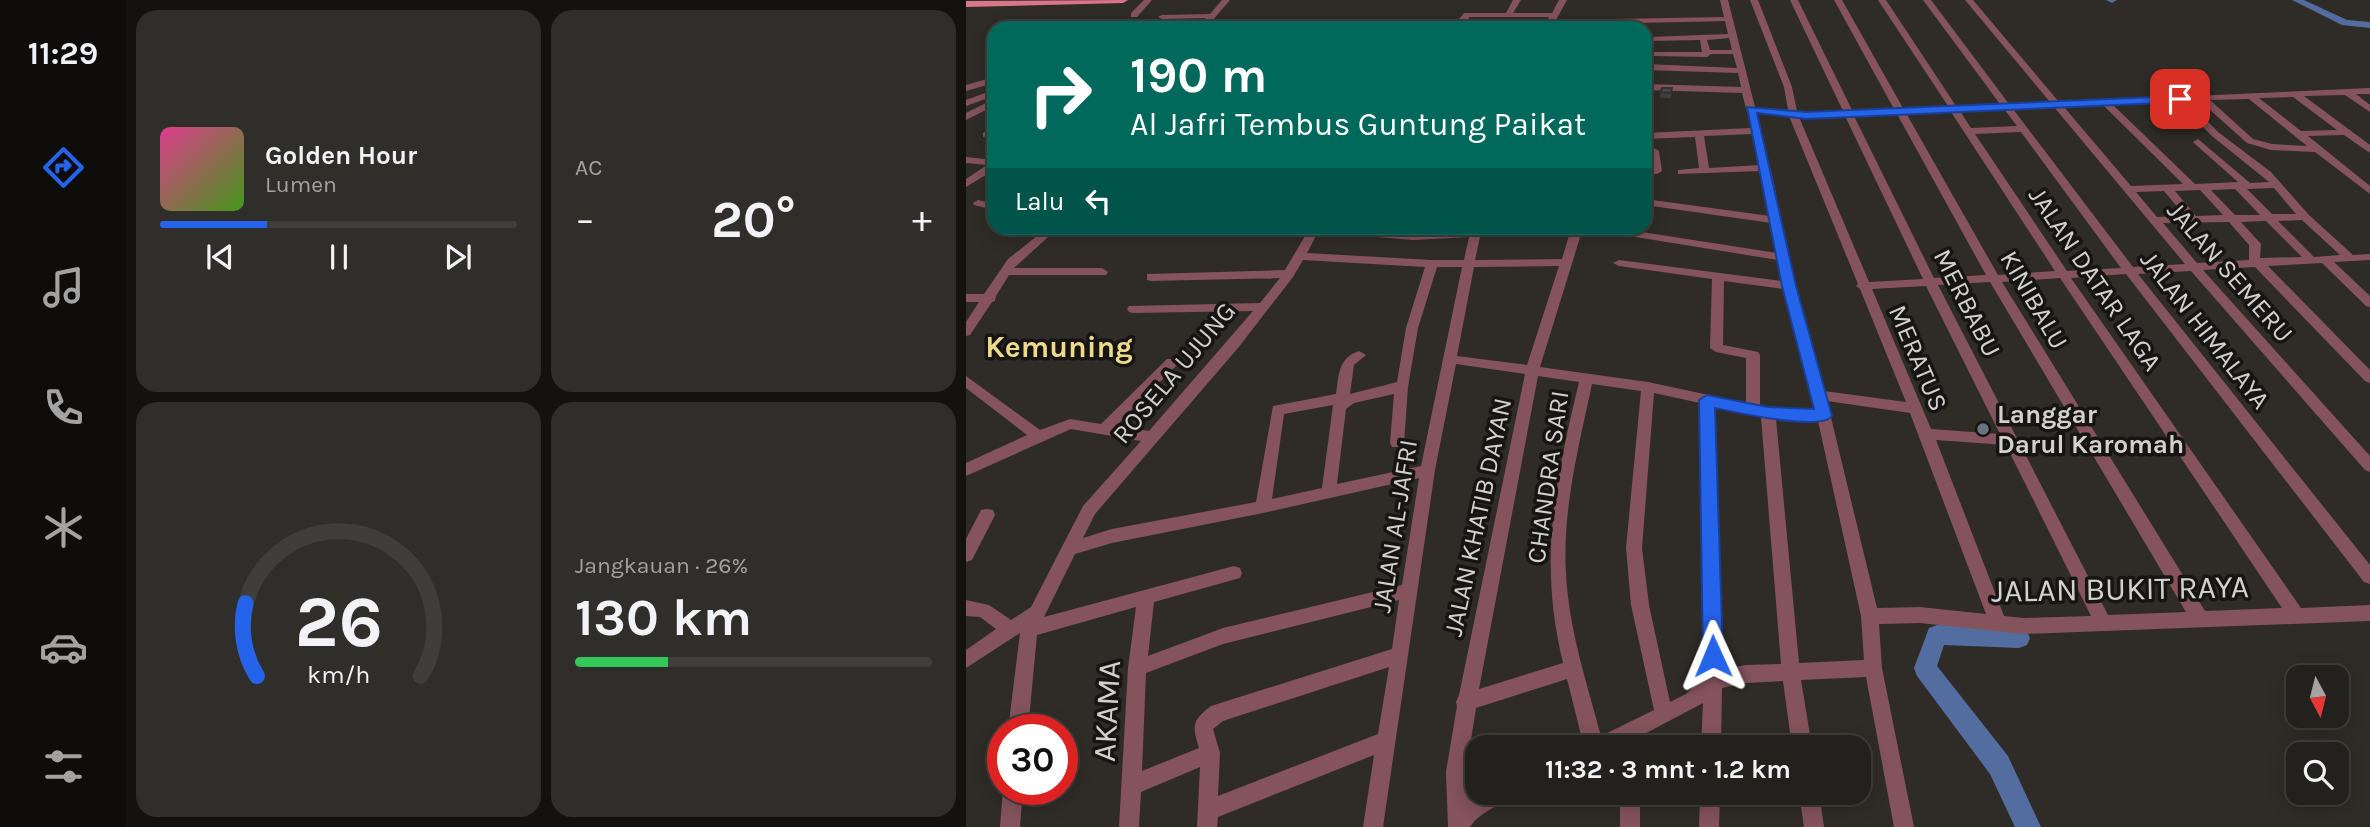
<!DOCTYPE html>
<html lang="id">
<meta charset="utf-8">
<style>
:root{--surface:#23211d;--page:#2f2e2a;--text:#f1f3f6;--muted:#a3a3a4;--line:#403e3b;--accent:#2563eb}
body{margin:0;font-family:Karla,sans-serif;background:var(--page);color:var(--text);height:100vh;display:flex;flex-direction:column;font-size:26px;white-space:nowrap}
*{box-sizing:border-box;margin:0}
p{font-size:23px;color:var(--muted)}
.icon{flex:none;width:38px;height:38px;fill:none;stroke:currentColor;stroke-width:2;stroke-linecap:round;stroke-linejoin:round}
.map{position:relative;flex:1;overflow:hidden}
.side{display:flex;flex-direction:column;gap:10px;padding:10px;background:#131210;width:840px}
.side>*{flex:none}
.hud{position:absolute;left:21px;top:21px;width:665px;height:214px;border-radius:21px;box-shadow:0 4px 18px #0003,0 0 0 2px var(--line);background:#00695c;color:#fff;overflow:hidden}
.needle{width:46px;rotate:173deg}
.controls{position:absolute;left:1320px;top:665px;display:grid;gap:14px}
.controls a{display:grid;place-items:center;width:63px;height:63px;border-radius:14px;background:var(--surface);box-shadow:0 4px 18px #0003,0 0 0 2px var(--line);font-size:35px}
.speed{position:absolute;left:21px;top:714px;display:flex;gap:14px;font-size:35px;font-weight:700;text-align:center}
.speed>*{display:grid;place-content:center;width:91px;height:91px;border-radius:50%;background:var(--surface);box-shadow:0 4px 18px #0003,0 0 0 2px var(--line);line-height:1}
.speed .limit{border:10px solid #d22;background:#fff;color:#111}
.pin{position:absolute;display:grid;place-items:center;width:60px;height:60px;color:#fff;margin:-30px;border-radius:14px;box-shadow:0 4px 10px #0006}
.me{position:absolute;width:77px;margin:-38px;rotate:359deg;stroke-linejoin:round;filter:drop-shadow(0 0 5px #0008)}
.turn{display:flex;align-items:center;gap:24px;height:147px;padding:0 28px;font-size:32px}
.turn .icon{width:91px;height:91px;stroke-width:2.5}
.turn b{display:block;font-size:49px;line-height:60px}
.then{display:flex;align-items:center;height:66px;padding:0 28px;background:#0003;gap:14px;font-size:26px}
.big{font-size:52px;font-weight:700;line-height:1.1}
.side .card{flex:1;display:flex;flex-direction:column;justify-content:center;gap:10px;min-width:0;padding:0 24px;border-radius:21px;background:var(--page)}
.side .dial{align-items:center;gap:0}
.dial svg{height:182px;overflow:visible;fill:none;stroke:var(--line);stroke-width:7;stroke-linecap:round;text-anchor:middle}
.dial text{fill:var(--text);stroke:none}
.song{display:flex;align-items:center;gap:21px}
.cover{width:84px;height:84px;border-radius:10px;background:linear-gradient(135deg,hsl(330 70% 55%),hsl(100 70% 35%))}
.played{height:7px;border-radius:4px;background:linear-gradient(90deg,var(--accent) 30%,var(--line) 30%)}
.keys{display:flex;justify-content:space-around;direction:ltr}
.heat{display:flex;justify-content:space-between;align-items:center;font-size:38px;direction:ltr}
.charge{height:10px;border-radius:5px;background:linear-gradient(90deg,#34c759 26%,var(--line) 0)}
.side .tiles{flex:1;display:grid;gap:10px;grid-template-columns:repeat(2,1fr)}
.trip{position:absolute;left:499px;top:735px;width:406px;height:70px;border-radius:21px;background:var(--surface);box-shadow:0 4px 18px #0003,0 0 0 2px var(--line);font-weight:700;line-height:70px;text-align:center}
main{display:flex;flex:1;min-height:0}
.menu{display:flex;flex-direction:column;width:126px;justify-content:space-around;align-items:center;background:#0e0d0c;color:var(--muted)}
.menu .icon{width:49px;height:49px}
.menu .active{color:var(--accent)}
.menu b{font-size:32px;color:var(--text)}
.map>svg:first-child{display:block}
.lines{fill:none;stroke-linecap:round;stroke-linejoin:round}
.river{fill:#546da0;fill-rule:evenodd}
.minor{fill:#84535c;fill-rule:evenodd}
.major{fill:#d9768a;fill-rule:evenodd}
.wall{fill:#403d41}
.building{fill:#4b474c;stroke:#343235;stroke-width:2}
.route{fill:#2563eb;stroke:#184099;stroke-width:2}
.worship-dot{fill:#6b7280;stroke:#161513;stroke-width:2.5}
.labels{text-anchor:middle;dominant-baseline:central;stroke-width:7;stroke-linejoin:round;paint-order:stroke}
.street-label{font-size:26px;fill:#d3d1ce;stroke:#161513}
.poi-label{font-size:26px;font-weight:bold;fill:#d3d1ce;stroke:#161513;text-anchor:start}
.quarter-label{font-size:30px;font-weight:bold;fill:#efd98c;stroke:#161513}
.near-street-label{font-size:32px;fill:#d3d1ce;stroke:#161513}
</style>
<main>
<nav class="menu">
<b>11:29</b>
<svg class="icon active" aria-label="directions" viewBox="0 0 24 24"><path d="M12 3l9 9-9 9-9-9zM9 14v-3h6M13 9l2 2-2 2"/></svg>
<svg class="icon" aria-label="music" viewBox="0 0 24 24"><path d="M9 18V5l10-2v13"/><circle cx="6" cy="18" r="3"/><circle cx="16" cy="16" r="3"/></svg>
<svg class="icon" aria-label="phone" viewBox="0 0 24 24"><path d="M5 4h4l2 5-3 2q2 4 5 5l2-3 5 2v4C11 20 4 13 5 4z"/></svg>
<svg class="icon" aria-label="climate" viewBox="0 0 24 24"><path d="M12 3v18M4 7l16 10M4 17L20 7"/></svg>
<svg class="icon" aria-label="car" viewBox="0 0 24 24"><path d="M5 17H2v-5l4-1 3-4h7l3 4 3 1v5h-3M9 17h6M6 11h13"/><circle cx="7" cy="17" r="2"/><circle cx="17" cy="17" r="2"/></svg>
<svg class="icon" aria-label="filters" viewBox="0 0 24 24"><path d="M4 7h16M4 17h16"/><circle cx="9" cy="7" r="2"/><circle cx="15" cy="17" r="2"/></svg>
</nav>
<section class="side">
<div class="tiles">
<div class="card">
<div class="song"><i class="cover"></i><div><b>Golden Hour</b><p>Lumen</p></div></div>
<div class="played"></div>
<div class="keys"><svg class="icon" aria-label="previous" viewBox="0 0 24 24"><path d="M18 5L8 12l10 7zM5 5v14"/></svg><svg class="icon" aria-label="pause" viewBox="0 0 24 24"><path d="M8 5v14M16 5v14"/></svg><svg class="icon" aria-label="next" viewBox="0 0 24 24"><path d="M6 5l10 7-10 7zM19 5v14"/></svg></div>
</div>
<div class="card"><p>AC</p>
<div class="heat"><a>−</a><b class="big">20°</b><a>+</a></div>
</div>
<div class="card dial"><svg viewBox="0 0 100 80">
<path d="M14 69A42 42 0 1 1 86 69"/>
<path d="M14 69A42 42 0 0 1 9 37" stroke="#2563eb"/>
<text x="50" y="56" font-size="32" font-weight="700">26</text>
<text x="50" y="72" font-size="11">km/h</text>
</svg></div>
<div class="card"><p>Jangkauan · 26%</p><b class="big">130 km</b><div class="charge"></div></div>
</div>
</section>
<div class="map">
<svg width="1404" height="827" viewBox="0 0 1404 827">
<rect width="100%" height="100%" fill="#2f2c27"/>
<g class="lines">
<g class="river">
<polygon points="1140,0 1151,0 1146,3"/>
<polygon points="1326,0 1338,0 1381,20 1404,22 1404,28 1376,25"/>
<polygon points="971,625 1053,628 1061,631 1064,638 1061,645 1053,648 978,645 971,666 1042,756 1075,827 1049,827 1024,774 951,676 948,668 963,628"/>
</g>
<g class="minor">
<polygon points="178,0 186,0 171,17 165,17 165,13"/>
<polygon points="256,0 264,0 240,28 232,28 240,18 196,19 192,17 196,15 244,14"/>
<path d="M547,0H555L547,13H586L593,0H601L590,20L758,17L754,0H762L789,107L822,110L818,87L784,0H792L826,87L831,111H877L824,0H832L886,110L928,109L868,0H876L937,108L982,106L912,0H920L990,106L1034,104L957,0H965L1043,104L1084,102L999,0H1007L1093,102L1404,88V94H1390L1404,105V112L1379,95L1338,96L1404,145V153L1378,135L1342,136L1404,186V194L1349,152L1305,150L1281,143L1234,101H1222L1252,132L1305,172L1343,215L1387,255L1404,254V260L1368,262L1404,296V307L1400,306L1356,263L1302,266L1404,370V383L1399,381L1289,267L1237,270L1404,456V472L1399,470L1225,271L1172,274L1404,565V584L1398,582L1160,274L1105,278L1335,608L1404,605V621L1058,634L954,623L913,624L916,668L948,827H928L900,677L835,680L846,747H826L817,681L779,683L756,688L755,747H735L737,703L654,747H618L601,679L510,708L500,772L502,799L513,793H542C536,807 515,810 504,827H482L480,772L491,706L490,702L493,695L559,374L490,364L469,470L417,827H397L408,755L252,817L251,827H231L234,767L175,792L173,827H153L162,668L170,607L71,635L62,730H42L54,633L0,668V650L30,629L14,617L0,616V600L23,605L45,620L65,607L117,506L175,441L105,429L0,476V463L61,435L0,388V376L74,430L104,419L135,424L201,359H211L213,362L211,365L150,426L183,431L287,311L167,313L163,312L161,309L163,306L294,303L314,278L185,281L181,280V274L319,270L342,231L338,228H375L447,234L504,231L505,228H515V230L620,228L616,231L574,367L682,382L780,403V358L750,352L744,348L746,279L653,266L647,263L653,260L816,281L812,260L632,231L627,228H650L811,253L805,223L679,205V199L804,216L795,171L712,174V170L733,168L729,137L679,139V133L785,128L776,93L679,90V84L775,87L772,73L679,70V64L771,68L767,54H745L741,57L686,56L682,54L686,52H736L734,40L684,41L680,39L684,37L762,34L759,21L584,25L580,23L583,17H503L501,28H493V19L498,13H540ZM763,38L766,50H744L741,40ZM1327,97L1371,130L1335,131L1293,98ZM1283,99L1341,146L1306,144L1287,139L1244,100ZM1212,102L1246,136L1303,182L1284,183L1232,139L1227,142L1229,144L1272,182L1229,184L1147,105ZM1137,105L1217,184L1165,186L1098,107ZM1088,107L1219,264L1167,267L1047,109ZM1038,109L1051,126L1005,128L994,111ZM790,112L823,116L892,284L890,286L894,289L940,402L858,391L829,286L807,179ZM985,112L1089,271L1032,275L940,113ZM931,114L1020,275L968,278L888,116ZM879,116L957,279L903,282L833,117ZM1055,132L1155,268L1101,271L1009,134ZM786,134L794,165L743,168L738,136ZM1308,188L1330,214H1306L1281,189ZM1269,189L1294,215H1269L1245,190ZM1234,190L1257,215L1230,216L1209,191ZM1198,191L1219,216L1191,217L1170,192ZM1336,220L1374,255L1348,257L1312,221ZM1300,221L1336,257L1294,258L1295,244L1275,222ZM1263,222L1283,245V260L1231,263L1197,223ZM352,232L447,240L503,237L498,260H466L341,253ZM604,232L596,259L509,260L514,237ZM337,260L459,267L440,328L431,382L384,394L388,365L400,355L393,351C372,358 373,375 370,394L307,406L290,502L146,529L117,538L129,514L272,348L327,277ZM593,266L561,365L491,356L508,267ZM471,267H496L455,466L371,484L380,409L388,403L428,394L424,443L426,447H436L438,443L442,387L452,328ZM1094,278L1316,608L1239,611L1036,282ZM758,281L818,289L850,410L794,406V355L792,352L757,345ZM1024,282L1220,612L1142,615L972,285ZM960,286L1034,434L965,429L906,289ZM572,376L613,382C589,483 572,559 597,663L513,689ZM626,384L675,391L660,548L665,605L688,710L635,736C621,683 603,630 600,574C596,510 613,446 626,384ZM688,393L734,403L738,677L720,694L704,702L683,605L676,548ZM861,401L944,413L1020,614L954,607L911,608ZM367,405L356,488L306,499L318,414ZM748,406L795,417L815,664L779,665L756,670ZM810,419L852,421L895,616L898,660L833,663ZM970,440L1040,445L1125,616L1058,618L1038,616ZM453,478L436,585L257,628L182,656L188,602L274,578L276,573L274,568L268,566L78,617L109,554L146,543L297,513ZM433,600L426,649L245,706C226,721 226,725 233,748L176,771L180,673L257,644ZM423,667L412,734L252,796L254,753L247,729L257,721Z"/>
<polygon points="422,22 452,28 409,28"/>
<polygon points="331,26 358,26 362,28 327,28"/>
<polygon points="28,77 28,83 0,91 0,85"/>
<polygon points="22,92 25,93 25,97 0,106 0,100"/>
<polygon points="28,99 28,106 0,120 0,113"/>
<polygon points="28,127 28,134 17,137 17,133"/>
<polygon points="688,148 693,151 696,171 691,174 679,174 679,168 686,168 683,151"/>
<polygon points="0,157 28,160 28,170 0,187 0,179 21,165 0,163"/>
<polygon points="12,200 28,204 28,210 8,205 7,203"/>
<polygon points="81,228 92,228 48,268 136,268 142,272 140,275 43,275 30,296 29,301 26,302 4,335 0,336 0,322 13,302 0,302 0,294 18,294 42,259"/>
<polygon points="21,509 27,510 29,515 6,560 0,562 0,539 15,510"/>
<polygon points="37,789 57,789 54,827 34,827"/>
<rect x="654" y="793" width="20" height="34"/>
<polygon points="734,793 754,793 753,827 733,827"/>
<polygon points="833,793 853,793 858,827 838,827"/>
</g>
<polygon class="major" points="162,0 157,3 0,7 0,1"/>
</g>
<polygon class="wall" points="694,92 706,93 705,98 694,98"/>
<polygon class="building" points="696,88 706,88 705,93 694,92"/>
<path class="route" d="M1214,96L1217,102L840,119L791,113L830,286L866,416C854,432 769,412 749,408L757,656L754,662L747,665L740,662L737,656L733,400L741,395L802,407L848,409L816,286L781,107L840,112Z"/>
<circle class="worship-dot" cx="1017" cy="429" r="7"/>
<g class="labels">
<g class="street-label">
<text transform="translate(1264 272) rotate(49)">JALAN SEMERU</text>
<text transform="translate(1129 279) rotate(56)">JALAN DATAR LAGA</text>
<text transform="translate(1068 300) rotate(60)">KINIBALU</text>
<text transform="translate(1001 303) rotate(63)">MERBABU</text>
<text transform="translate(1239 330) rotate(52)">JALAN HIMALAYA</text>
<text transform="translate(952 358) rotate(67)">MERATUS</text>
<text transform="translate(208 373) rotate(-50)">ROSELA UJUNG</text>
<text transform="translate(582 477) rotate(-82)">CHANDRA SARI</text>
<text transform="translate(512 517) rotate(-78)">JALAN KHATIB DAYAN</text>
<text transform="translate(429 526) rotate(-81)">JALAN AL-JAFRI</text>
</g>
<g class="poi-label">
<text x="1031" y="414">Langgar<tspan x="1031" dy="30">Darul Karomah</tspan></text>
</g>
<g class="quarter-label">
<text x="93" y="347">Kemuning</text>
</g>
<g class="near-street-label">
<text transform="translate(1154 589) rotate(-1)">JALAN BUKIT RAYA</text>
<text transform="translate(141 711) rotate(-87)">AKAMA</text>
</g>
</g>
</svg>
<div class="controls">
<a><svg class="needle" viewBox="-14 -14 28 28"><path d="M0-13l5 13h-10z" fill="#e53935"/><path d="M0 13l5-13h-10z" fill="#a3a3a4"/></svg></a>
<a><svg class="icon" aria-label="search" viewBox="0 0 24 24"><circle cx="10" cy="10" r="6"/><path d="M15 15l6 6"/></svg></a>
</div>
<div class="speed"><div class="limit">30</div></div>
<div class="pin" style="left:1214px;top:99px;background:#d93025"><svg class="icon" aria-label="arrive" viewBox="0 0 24 24"><path d="M6 21V4h12l-3 4 3 4H6"/></svg></div>
<svg class="me" style="left:747px;top:656px" viewBox="-20 -20 40 40"><path d="M0-17L14 15 0 8-14 15z" fill="#2563eb" stroke="#fff" stroke-width="4"/></svg>
<div class="trip">11:32 · 3 mnt · 1.2 km</div>
<div class="hud">
<div class="turn"><svg class="icon" aria-label="right" viewBox="0 0 24 24"><path d="M7 20v-9h11M14 6l5 5-5 5"/></svg><div><b>190 m</b>Al Jafri Tembus Guntung Paikat</div></div>
<div class="then">Lalu<svg class="icon" aria-label="left" viewBox="0 0 24 24"><path d="M17 20v-9H6M10 6l-5 5 5 5"/></svg></div>
</div>
</div>
</main>
